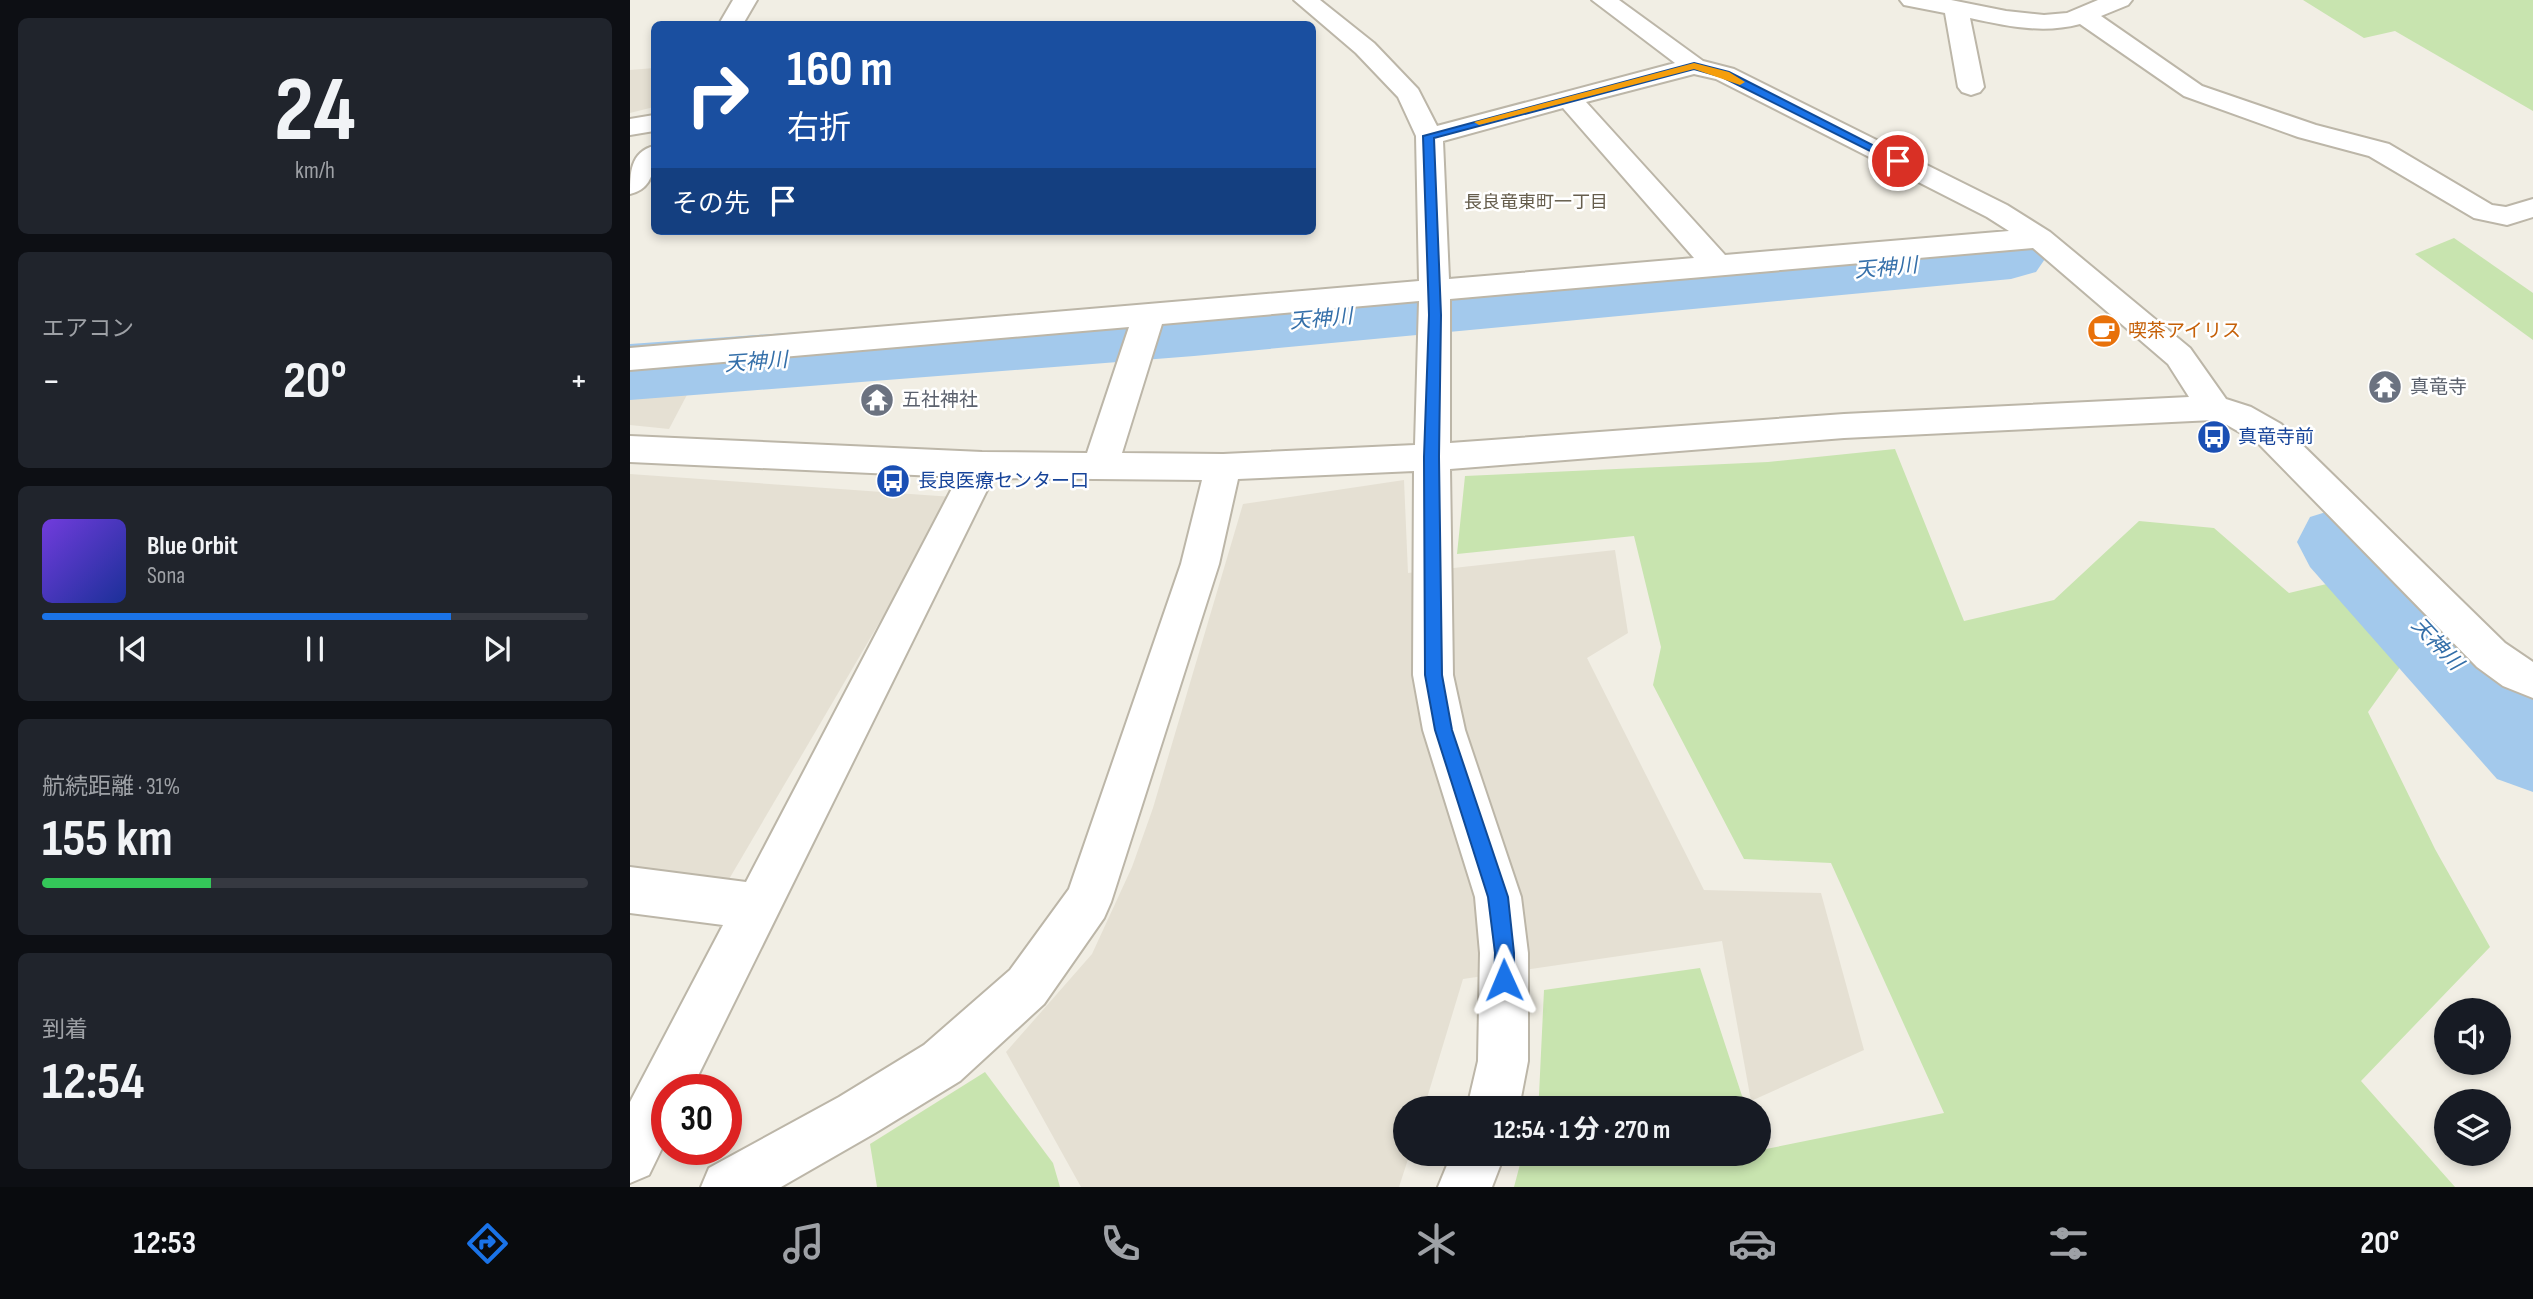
<!DOCTYPE html>
<html lang="ja">
<meta charset="utf-8">
<style>
:root{--surface:#171b24;--page:#20242c;--text:#f1f3f6;--muted:#9ea1a6;--line:#363941;--accent:#1a73e8}
body{margin:0;font-family:"Sofia Sans Condensed","Noto Sans JP",sans-serif;background:var(--page);color:var(--text);height:100vh;display:flex;flex-direction:column;font-size:26px;white-space:nowrap}
*{box-sizing:border-box;margin:0}
p{font-size:23px;color:var(--muted)}
.icon{flex:none;width:38px;height:38px;fill:none;stroke:currentColor;stroke-width:2;stroke-linecap:round;stroke-linejoin:round}
.map{position:relative;flex:1;overflow:hidden}
.drawer{display:flex;flex-direction:column;gap:18px;padding:18px;background:#0d0f14;width:630px}
.drawer>*{flex:none}
.banner{position:absolute;left:21px;top:21px;width:665px;height:214px;border-radius:10px;box-shadow:0 4px 10px #0003;background:#1a4fa0;color:#fff;overflow:hidden}
.tools{position:absolute;left:1804px;top:998px;display:grid;gap:14px}
.tools a{display:grid;place-items:center;width:77px;height:77px;border-radius:50%;background:var(--surface);box-shadow:0 4px 10px #0003;font-size:35px}
.speed{position:absolute;left:21px;top:1074px;display:flex;gap:14px;font-size:35px;font-weight:700;text-align:center}
.speed>*{display:grid;place-content:center;width:91px;height:91px;border-radius:50%;background:var(--surface);box-shadow:0 4px 10px #0003;line-height:1}
.speed .limit{border:10px solid #d22;background:#fff;color:#111}
.pin{position:absolute;display:grid;place-items:center;width:60px;height:60px;color:#fff;margin:-30px;border:4px solid #fff;border-radius:50%;box-shadow:0 2px 7px #0007}
.me{position:absolute;width:77px;margin:-38px;rotate:359deg;stroke-linejoin:round;filter:drop-shadow(0 0 5px #0008)}
.turn{display:flex;align-items:center;gap:24px;height:147px;padding:0 21px;font-size:32px}
.turn .icon{width:91px;height:91px;stroke-width:2.5}
.turn b{display:block;font-size:49px;line-height:60px}
.then{display:flex;align-items:center;height:66px;padding:0 21px;background:#0003;gap:14px;font-size:26px}
.big{font-size:52px;font-weight:700;line-height:1.1}
.drawer .widget{flex:1;display:flex;flex-direction:column;justify-content:center;gap:10px;min-width:0;padding:0 24px;border-radius:10px;background:var(--page)}
.drawer .dial{align-items:center;gap:0}
.dial b{font-size:91px;line-height:1}
.song{display:flex;align-items:center;gap:21px}
.cover{width:84px;height:84px;border-radius:10px;background:linear-gradient(135deg,hsl(260 70% 55%),hsl(230 70% 35%))}
.played{height:7px;border-radius:4px;background:linear-gradient(90deg,var(--accent) 75%,var(--line) 75%)}
.keys{display:flex;justify-content:space-around;direction:ltr}
.heat{display:flex;justify-content:space-between;align-items:center;font-size:38px;direction:ltr}
.charge{height:10px;border-radius:5px;background:linear-gradient(90deg,#34c759 31%,var(--line) 0)}
.trip{position:absolute;left:763px;top:1096px;width:378px;height:70px;border-radius:35px;background:var(--surface);box-shadow:0 4px 10px #0003;font-weight:700;line-height:70px;text-align:center}
.menu{display:flex;height:112px;justify-content:space-around;align-items:center;background:#090b0e;color:var(--muted)}
.menu .icon{width:49px;height:49px}
.menu .active{color:var(--accent)}
.menu b{font-size:32px;color:var(--text)}
main{display:flex;flex:1;min-height:0}
.map>svg:first-child{display:block}
.residential{fill:#e5e0d3}
.green{fill:#c8e4af}
.lines{fill:none;stroke-linecap:round;stroke-linejoin:round}
.river{fill:#a3c9ec;fill-rule:evenodd}
.minor-casing{stroke:#bcb6a8;stroke-width:4}
.minor{fill:#fff;fill-rule:evenodd}
.route{fill:#1a73e8;stroke:#114b97;stroke-width:2}
.slow{fill:#f59e0b}
.labels{text-anchor:middle;dominant-baseline:central;stroke-width:5;stroke-linejoin:round;paint-order:stroke}
.far-neighbourhood-label{font-size:18px;fill:#655d4c;stroke:#fff}
.food-label{font-size:19px;fill:#c56008;stroke:#fff;text-anchor:start}
.worship-label{font-size:19px;fill:#5b616d;stroke:#fff;text-anchor:start}
.transit-label{font-size:19px;fill:#164399;stroke:#fff;text-anchor:start}
.water-label{font-size:21px;font-style:italic;fill:#346fa9;stroke:#fff}
</style>
<main>
<section class="drawer">
<div class="widget dial"><b>24</b><p>km/h</p></div>
<div class="widget"><p>エアコン</p>
<div class="heat"><a>−</a><b class="big">20°</b><a>+</a></div>
</div>
<div class="widget">
<div class="song"><i class="cover"></i><div><b>Blue Orbit</b><p>Sona</p></div></div>
<div class="played"></div>
<div class="keys"><svg class="icon" aria-label="previous" viewBox="0 0 24 24"><path d="M18 5L8 12l10 7zM5 5v14"/></svg><svg class="icon" aria-label="pause" viewBox="0 0 24 24"><path d="M8 5v14M16 5v14"/></svg><svg class="icon" aria-label="next" viewBox="0 0 24 24"><path d="M6 5l10 7-10 7zM19 5v14"/></svg></div>
</div>
<div class="widget"><p>航続距離 · 31%</p><b class="big">155 km</b><div class="charge"></div></div>
<div class="widget"><p>到着</p><b class="big">12:54</b></div>
</section>
<div class="map">
<svg width="1903" height="1187" viewBox="0 0 1903 1187">
<rect width="100%" height="100%" fill="#f1eee4"/>
<g class="residential">
<polygon points="24,68 24,107 0,113 0,70"/>
<polygon points="70,370 39,429 0,425 0,377"/>
<polygon points="0,474 323,497 78,915 0,906"/>
<polygon points="774,480 778,573 985,550 998,633 957,658 1074,890 1191,893 1234,1050 1121,1101 1092,941 833,979 794,1108 775,1108 775,1153 780,1153 769,1187 451,1187 376,1052 462,954 502,867 523,808 613,504"/>
</g>
<g class="green">
<polygon points="1673,0 1903,0 1903,111 1765,31 1734,38"/>
<polygon points="1824,238 1903,293 1903,340 1785,254"/>
<polygon points="1265,449 1334,621 1424,600 1509,521 1584,528 1659,593 1730,576 1807,649 1778,656 1738,712 1805,849 1860,947 1731,1081 1825,1187 884,1187 893,1153 1129,1153 1129,1146 1131,1150 1314,1113 1201,863 1114,859 1023,685 1031,647 1004,536 827,554 835,476 1138,462"/>
<polygon points="1070,968 1116,1108 906,1108 909,1095 914,990"/>
<polygon points="355,1072 423,1163 430,1187 247,1187 240,1144"/>
</g>
<g class="lines">
<g class="river">
<polygon points="1381,233 1406,240 1417,256 1406,272 1381,279 564,356 0,400 0,344 564,304"/>
<polygon points="1712,507 1744,517 1903,677 1903,792 1867,779 1680,567 1667,542 1680,517"/>
</g>
<g class="minor-casing">
<g id="minor">
<polygon points="103,0 127,0 113,24 89,24"/>
<path d="M664,0H690L744,43L788,89L807,126L1045,63L962,0H989L1073,61L1104,69L1377,205L1420,232L1560,348L1596,399L1621,407L1651,424L1875,643L1903,662V698L1873,686L1847,667L1627,442L1597,425L1583,420L1214,438L820,469L823,675L835,730L891,897L898,953V1061L889,1108H837L848,1061L850,953L845,897L793,730L783,675L784,471L608,479L589,564L481,902L474,918L414,1004L330,1081L245,1133L151,1187H71L79,1168L209,1097L294,1045L380,970L439,889L551,564L572,480L363,478L61,1090H37V1138L19,1175L0,1183V1102L93,925L0,913V867L116,882L328,477L0,462V436L352,452L457,453L499,327L0,370V348L789,281L786,136L768,97L726,53ZM1064,74L1086,79L1357,217L1379,231L1095,255L956,102ZM933,108L1064,258L819,279L813,141ZM1403,248L1538,364L1559,397L1214,414L820,443V299ZM789,301L785,445L593,454L492,453L532,324Z"/>
<path d="M1270,0H1321L1376,11L1414,15L1437,13L1468,0H1502L1498,5L1471,16L1572,86L1686,125L1759,144L1862,205L1876,207L1903,199V217L1877,225L1844,218L1739,156L1668,137L1554,96L1450,24C1413,34 1376,26 1340,18L1354,87L1350,92L1341,95L1332,92L1328,87L1315,13L1274,5Z"/>
<polygon points="24,115 24,131 0,135 0,119"/>
<path d="M24,146C26,166 23,189 0,194C0,174 0,152 24,146Z"/>
<polygon points="822,1153 875,1153 862,1187 808,1187"/>
</g>
</g>
<use href="#minor" class="minor"/>
</g>
<polygon class="route" points="1064,63 1099,72 1274,161 1264,163 1092,77 1064,69 804,138 811,315 809,457 812,675 822,730 878,897 884,953 884,980 881,987 874,990 867,987 864,980 865,953 858,897 805,730 795,675 794,457 799,315 793,136"/>
<polygon class="slow" points="1064,63 1099,72 1115,82 1110,85 1064,69 849,125 844,122"/>
<defs>
<g id="cafe-disc" transform="scale(1.75)"><circle r="9.5" fill="#e8710a" stroke="#fff"/><path d="M-5.5-4.5H6V0H3Q3 3.5 0 3.5H-2.5Q-5.5 3.5-5.5 0ZM3-3.2v2h1.7v-2ZM-6 4.5H4V6H-6Z" fill="#fff"/></g>
<g id="temple-disc" transform="scale(1.75)"><circle r="9.5" fill="#6b7280" stroke="#fff"/><path d="M0-6L5-2H3V0L6.5 2.5H4V6H1.5V3h-3V6H-4V2.5H-6.5L-3 0V-2H-5Z" fill="#fff"/></g>
<g id="bus-disc" transform="scale(1.75)"><circle r="9.5" fill="#1a4fb4" stroke="#fff"/><path d="M-5-6H5V4H4V6H2V4H-2V6H-4V4H-5ZM-3.5-4V0h7V-4ZM-3.5 1.2v1.5H-2V1.2ZM2 1.2v1.5H3.5V1.2Z" fill="#fff"/></g>
</defs>
<g fill-rule="evenodd">
<use href="#cafe-disc" x="1474" y="331"/>
<use href="#temple-disc" x="1755" y="387"/>
<use href="#temple-disc" x="247" y="400"/>
<use href="#bus-disc" x="1584" y="437"/>
<use href="#bus-disc" x="263" y="481"/>
</g>
<g class="labels">
<g class="far-neighbourhood-label">
<text x="906" y="202">長良竜東町一丁目</text>
</g>
<g class="food-label">
<text x="1498" y="331">喫茶アイリス</text>
</g>
<g class="worship-label">
<text x="1780" y="387">真竜寺</text>
<text x="272" y="400">五社神社</text>
</g>
<g class="transit-label">
<text x="1608" y="437">真竜寺前</text>
<text x="288" y="481">長良医療センター口</text>
</g>
<g class="water-label">
<text transform="translate(1256 268) rotate(-5)">天神川</text>
<text transform="translate(691 319) rotate(-5)">天神川</text>
<text transform="translate(126 362) rotate(-4)">天神川</text>
<text transform="translate(1807 644) rotate(47)">天神川</text>
</g>
</g>
</svg>
<div class="tools">
<a><svg class="icon" aria-label="sound" viewBox="0 0 24 24"><path d="M4 9h4l5-4v14l-5-4H4zM17 9q2 3 0 6"/></svg></a>
<a><svg class="icon" aria-label="layers" viewBox="0 0 24 24"><path d="M12 4l9 5-9 5-9-5zM3 14l9 5 9-5"/></svg></a>
</div>
<div class="speed"><div class="limit">30</div></div>
<div class="pin" style="left:1268px;top:161px;background:#d93025"><svg class="icon" aria-label="arrive" viewBox="0 0 24 24"><path d="M6 21V4h12l-3 4 3 4H6"/></svg></div>
<svg class="me" style="left:874px;top:980px" viewBox="-20 -20 40 40"><path d="M0-17L14 15 0 8-14 15z" fill="#1a73e8" stroke="#fff" stroke-width="4"/></svg>
<div class="trip">12:54 · 1 分 · 270 m</div>
<div class="banner">
<div class="turn"><svg class="icon" aria-label="right" viewBox="0 0 24 24"><path d="M7 20v-9h11M14 6l5 5-5 5"/></svg><div><b>160 m</b>右折</div></div>
<div class="then">その先<svg class="icon" aria-label="arrive" viewBox="0 0 24 24"><path d="M6 21V4h12l-3 4 3 4H6"/></svg></div>
</div>
</div>
</main>
<nav class="menu">
<b>12:53</b>
<svg class="icon active" aria-label="directions" viewBox="0 0 24 24"><path d="M12 3l9 9-9 9-9-9zM9 14v-3h6M13 9l2 2-2 2"/></svg>
<svg class="icon" aria-label="music" viewBox="0 0 24 24"><path d="M9 18V5l10-2v13"/><circle cx="6" cy="18" r="3"/><circle cx="16" cy="16" r="3"/></svg>
<svg class="icon" aria-label="phone" viewBox="0 0 24 24"><path d="M5 4h4l2 5-3 2q2 4 5 5l2-3 5 2v4C11 20 4 13 5 4z"/></svg>
<svg class="icon" aria-label="climate" viewBox="0 0 24 24"><path d="M12 3v18M4 7l16 10M4 17L20 7"/></svg>
<svg class="icon" aria-label="car" viewBox="0 0 24 24"><path d="M5 17H2v-5l4-1 3-4h7l3 4 3 1v5h-3M9 17h6M6 11h13"/><circle cx="7" cy="17" r="2"/><circle cx="17" cy="17" r="2"/></svg>
<svg class="icon" aria-label="filters" viewBox="0 0 24 24"><path d="M4 7h16M4 17h16"/><circle cx="9" cy="7" r="2"/><circle cx="15" cy="17" r="2"/></svg>
<b>20°</b>
</nav>
